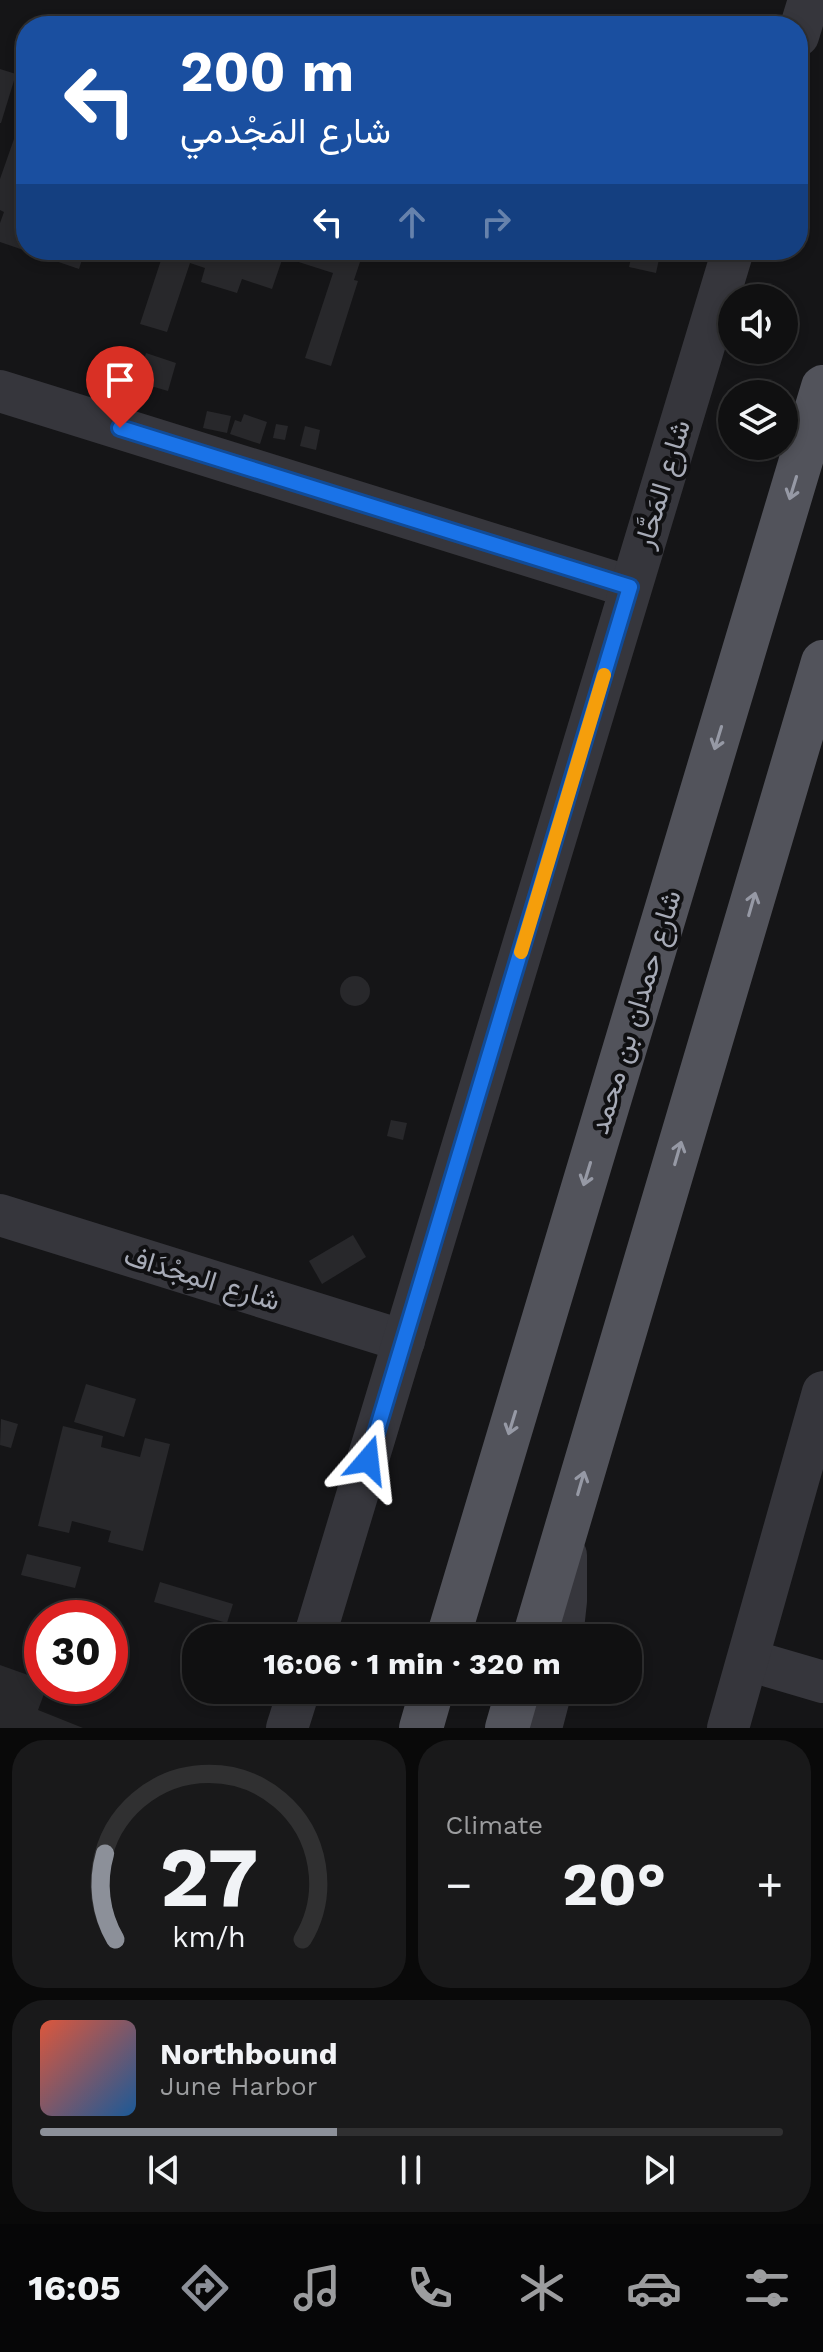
<!DOCTYPE html>
<meta charset="utf-8">
<style>
:root{--surface:#101011;--page:#19191a;--text:#f1f3f6;--muted:#9c9d9f;--line:#303031;--accent:#8c9099}
body{margin:0;font-family:"Work Sans",Vazirmatn,sans-serif;background:var(--page);color:var(--text);height:100vh;display:flex;flex-direction:column;font-size:30px;white-space:nowrap}
*{box-sizing:border-box;margin:0}
p{font-size:26px;color:var(--muted)}
.icon{flex:none;width:44px;height:44px;fill:none;stroke:currentColor;stroke-width:2;stroke-linecap:round;stroke-linejoin:round}
.map{position:relative;height:1728px;overflow:hidden}
.drawer{display:flex;flex-direction:column;gap:12px;padding:12px;background:#090909;flex:1}
.drawer>*{flex:none}
.top-card{position:absolute;left:16px;top:16px;width:792px;height:244px;border-radius:32px;box-shadow:0 4px 12px #0003,0 0 0 2px var(--line);background:#1a4fa0;color:#fff;overflow:hidden}
.tools{position:absolute;left:718px;top:284px;display:grid;gap:16px}
.tools a{display:grid;place-items:center;width:80px;height:80px;border-radius:50%;background:var(--surface);box-shadow:0 4px 12px #0003,0 0 0 2px var(--line);font-size:40px}
.speed{position:absolute;left:24px;top:1600px;display:flex;gap:16px;font-size:40px;font-weight:700;text-align:center}
.speed>*{display:grid;place-content:center;width:104px;height:104px;border-radius:50%;background:var(--surface);box-shadow:0 4px 12px #0003,0 0 0 2px var(--line);line-height:1}
.speed .limit{border:12px solid #d22;background:#fff;color:#111}
.pin{position:absolute;display:grid;place-items:center;width:68px;height:68px;color:#fff;margin:-82px -34px;border-radius:50% 50% 50% 0;rotate:-45deg;box-shadow:0 0 8px #0007}
.pin .icon{rotate:45deg}
.me{position:absolute;width:88px;margin:-44px;rotate:17deg;stroke-linejoin:round;filter:drop-shadow(0 0 6px #0008)}
.turn{display:flex;align-items:center;gap:28px;height:168px;padding:0 32px;font-size:36px}
.turn .icon{width:104px;height:104px;stroke-width:2.5}
.turn b{display:block;font-size:56px;line-height:68px}
.lanes{display:flex;align-items:center;height:76px;padding:0 32px;background:#0003;justify-content:center;gap:40px;direction:ltr}
.lanes .off{opacity:.35}
.big{font-size:60px;font-weight:700;line-height:1.1}
.drawer .tile{flex:1;display:flex;flex-direction:column;justify-content:center;gap:12px;min-width:0;padding:0 28px;border-radius:32px;background:var(--page)}
.drawer .dial{align-items:center;gap:0}
.dial svg{height:208px;overflow:visible;fill:none;stroke:var(--line);stroke-width:7;stroke-linecap:round;text-anchor:middle}
.dial text{fill:var(--text);stroke:none}
.song{display:flex;align-items:center;gap:24px}
.cover{width:96px;height:96px;border-radius:12px;background:linear-gradient(135deg,hsl(10 70% 55%),hsl(210 70% 35%))}
.played{height:8px;border-radius:4px;background:linear-gradient(90deg,var(--accent) 40%,var(--line) 40%)}
.keys{display:flex;justify-content:space-around;direction:ltr}
.heat{display:flex;justify-content:space-between;align-items:center;font-size:44px;direction:ltr}
.drawer .tiles{flex:1;display:grid;gap:12px;grid-template-columns:1fr 1fr}
.tile:last-child{grid-column:span 2}
.trip{position:absolute;left:182px;top:1624px;width:460px;height:80px;border-radius:32px;background:var(--surface);box-shadow:0 4px 12px #0003,0 0 0 2px var(--line);font-weight:700;line-height:80px;text-align:center}
.tab-bar{display:flex;height:128px;justify-content:space-around;align-items:center;background:#060607;color:var(--muted)}
.tab-bar .icon{width:56px;height:56px}
.tab-bar .selected{color:var(--accent)}
.tab-bar b{font-size:36px;color:var(--text)}
.map>svg:first-child{display:block}
.building{fill:#28282b}
.lines{fill:none;stroke-linecap:round;stroke-linejoin:round}
.minor{stroke:#36363c;stroke-width:42}
.major{stroke:#52535b;stroke-width:44}
.oneway{stroke:#9699a5}
.route-casing{stroke:#114b97;stroke-width:20}
.route{stroke:#1a73e8;stroke-width:14}
.slow{stroke:#f59e0b;stroke-width:14}
.labels{text-anchor:middle;dominant-baseline:central;stroke-width:8;stroke-linejoin:round;paint-order:stroke}
.street-label{font-size:28px;fill:#a7abb7;stroke:#101012}
</style>
<div class="map">
<svg width="823" height="1728" viewBox="0 0 823 1728">
<rect width="100%" height="100%" fill="#151517"/>
<g class="building">
<polygon points="0,69 16,74 1,123 0,123"/>
<polygon points="14,139 26,143 26,250 85,250 79,269 0,242 0,223 4,212 0,210 0,179"/>
<polygon points="179,250 364,250 354,280 358,281 331,366 305,358 333,273 283,257 272,289 242,279 237,293 201,282 205,268 190,263 167,332 140,324 163,254 176,259"/>
<polygon points="595,250 623,250 621,258"/>
<polygon points="633,250 661,250 656,273 629,267"/>
<polygon points="146,353 176,363 168,391 137,382"/>
<polygon points="207,411 231,416 227,433 203,428"/>
<polygon points="244,414 267,422 260,444 230,434 235,420 241,422"/>
<polygon points="276,424 288,426 285,440 273,438"/>
<polygon points="305,426 320,430 316,450 300,446"/>
<circle cx="355" cy="991" r="15"/>
<polygon points="391,1120 407,1123 403,1140 387,1136"/>
<polygon points="353,1235 366,1257 322,1284 309,1261"/>
<polygon points="86,1384 136,1399 124,1437 74,1422"/>
<polygon points="1,1419 18,1424 11,1448 0,1445"/>
<polygon points="63,1426 103,1436 101,1447 140,1457 145,1438 170,1444 143,1551 108,1542 111,1531 72,1521 69,1533 38,1526"/>
<polygon points="27,1554 81,1567 75,1588 21,1575"/>
<polygon points="160,1582 233,1604 227,1623 154,1602"/>
<polygon points="0,1665 42,1680 42,1686 47,1686 38,1710 83,1728 0,1728"/>
</g>
<g class="lines">
<g class="minor">
<polyline points="798,36 809,0"/>
<polyline points="0,391 630,587"/>
<polyline points="0,1215 404,1341"/>
<polyline points="314,1638 733,250"/>
<polyline points="562,1638 566,1601 566,1555"/>
<polyline points="748,1660 823,1682"/>
<polyline points="287,1728 299,1690"/>
<polyline points="541,1728 551,1690"/>
<polyline points="728,1728 823,1392"/>
</g>
<g class="major">
<polyline points="448,1638 823,387"/>
<polyline points="534,1638 823,662"/>
<polyline points="421,1728 432,1690"/>
<polyline points="507,1728 518,1690"/>
</g>
</g>
<defs><path id="oneway-shaft" d="M-6 0H5M1.5-3L5.5 0L1.5 3" fill="none" stroke-width="1.6" stroke-linecap="round" stroke-linejoin="round" transform="scale(2)"/></defs>
<g class="oneway">
<use href="#oneway-shaft" transform="translate(793 488) rotate(107)"/>
<use href="#oneway-shaft" transform="translate(718 738) rotate(107)"/>
<use href="#oneway-shaft" transform="translate(752 904) rotate(-74)"/>
<use href="#oneway-shaft" transform="translate(678 1153) rotate(-74)"/>
<use href="#oneway-shaft" transform="translate(587 1174) rotate(107)"/>
<use href="#oneway-shaft" transform="translate(512 1423) rotate(107)"/>
<use href="#oneway-shaft" transform="translate(581 1483) rotate(-74)"/>
</g>
<g class="lines">
<g class="route-casing">
<polyline id="route" points="120,428 630,587 368,1460"/>
</g>
<use href="#route" class="route"/>
<polyline class="slow" points="521,952 604,675"/>
</g>
<g class="labels">
<g class="street-label">
<text transform="translate(662 484) rotate(-73)">شارع المَحَّار</text>
<text transform="translate(635 1012) rotate(-73)">شارع حمدان بن محمد</text>
<text transform="translate(202 1278) rotate(17)">شارع المِجْدَاف</text>
</g>
</g>
</svg>
<div class="tools">
<a><svg class="icon" aria-label="sound" viewBox="0 0 24 24"><path d="M4 9h4l5-4v14l-5-4H4zM17 9q2 3 0 6"/></svg></a>
<a><svg class="icon" aria-label="layers" viewBox="0 0 24 24"><path d="M12 4l9 5-9 5-9-5zM3 14l9 5 9-5"/></svg></a>
</div>
<div class="speed"><div class="limit">30</div></div>
<div class="pin" style="left:120px;top:428px;background:#d93025"><svg class="icon" aria-label="arrive" viewBox="0 0 24 24"><path d="M6 21V4h12l-3 4 3 4H6"/></svg></div>
<svg class="me" style="left:368px;top:1460px" viewBox="-20 -20 40 40"><path d="M0-17L14 15 0 8-14 15z" fill="#1a73e8" stroke="#fff" stroke-width="4"/></svg>
<div class="trip">16:06 · 1 min · 320 m</div>
<div class="top-card">
<div class="turn"><svg class="icon" aria-label="left" viewBox="0 0 24 24"><path d="M17 20v-9H6M10 6l-5 5 5 5"/></svg><div><b>200 m</b>شارع المَجْدمي</div></div>
<div class="lanes"><svg class="icon" aria-label="left" viewBox="0 0 24 24"><path d="M17 20v-9H6M10 6l-5 5 5 5"/></svg><svg class="icon off" aria-label="ahead" viewBox="0 0 24 24"><path d="M12 20V5M6 11l6-6 6 6"/></svg><svg class="icon off" aria-label="right" viewBox="0 0 24 24"><path d="M7 20v-9h11M14 6l5 5-5 5"/></svg></div>
</div>
</div>
<section class="drawer">
<div class="tiles">
<div class="tile dial"><svg viewBox="0 0 100 80">
<path d="M14 69A42 42 0 1 1 86 69"/>
<path d="M14 69A42 42 0 0 1 10 36" stroke="#8c9099"/>
<text x="50" y="56" font-size="32" font-weight="700">27</text>
<text x="50" y="72" font-size="11">km/h</text>
</svg></div>
<div class="tile"><p>Climate</p>
<div class="heat"><a>−</a><b class="big">20°</b><a>+</a></div>
</div>
<div class="tile">
<div class="song"><i class="cover"></i><div><b>Northbound</b><p>June Harbor</p></div></div>
<div class="played"></div>
<div class="keys"><svg class="icon" aria-label="previous" viewBox="0 0 24 24"><path d="M18 5L8 12l10 7zM5 5v14"/></svg><svg class="icon" aria-label="pause" viewBox="0 0 24 24"><path d="M8 5v14M16 5v14"/></svg><svg class="icon" aria-label="next" viewBox="0 0 24 24"><path d="M6 5l10 7-10 7zM19 5v14"/></svg></div>
</div>
</div>
</section>
<nav class="tab-bar">
<b>16:05</b>
<svg class="icon selected" aria-label="directions" viewBox="0 0 24 24"><path d="M12 3l9 9-9 9-9-9zM9 14v-3h6M13 9l2 2-2 2"/></svg>
<svg class="icon" aria-label="music" viewBox="0 0 24 24"><path d="M9 18V5l10-2v13"/><circle cx="6" cy="18" r="3"/><circle cx="16" cy="16" r="3"/></svg>
<svg class="icon" aria-label="phone" viewBox="0 0 24 24"><path d="M5 4h4l2 5-3 2q2 4 5 5l2-3 5 2v4C11 20 4 13 5 4z"/></svg>
<svg class="icon" aria-label="climate" viewBox="0 0 24 24"><path d="M12 3v18M4 7l16 10M4 17L20 7"/></svg>
<svg class="icon" aria-label="car" viewBox="0 0 24 24"><path d="M5 17H2v-5l4-1 3-4h7l3 4 3 1v5h-3M9 17h6M6 11h13"/><circle cx="7" cy="17" r="2"/><circle cx="17" cy="17" r="2"/></svg>
<svg class="icon" aria-label="filters" viewBox="0 0 24 24"><path d="M4 7h16M4 17h16"/><circle cx="9" cy="7" r="2"/><circle cx="15" cy="17" r="2"/></svg>
</nav>
